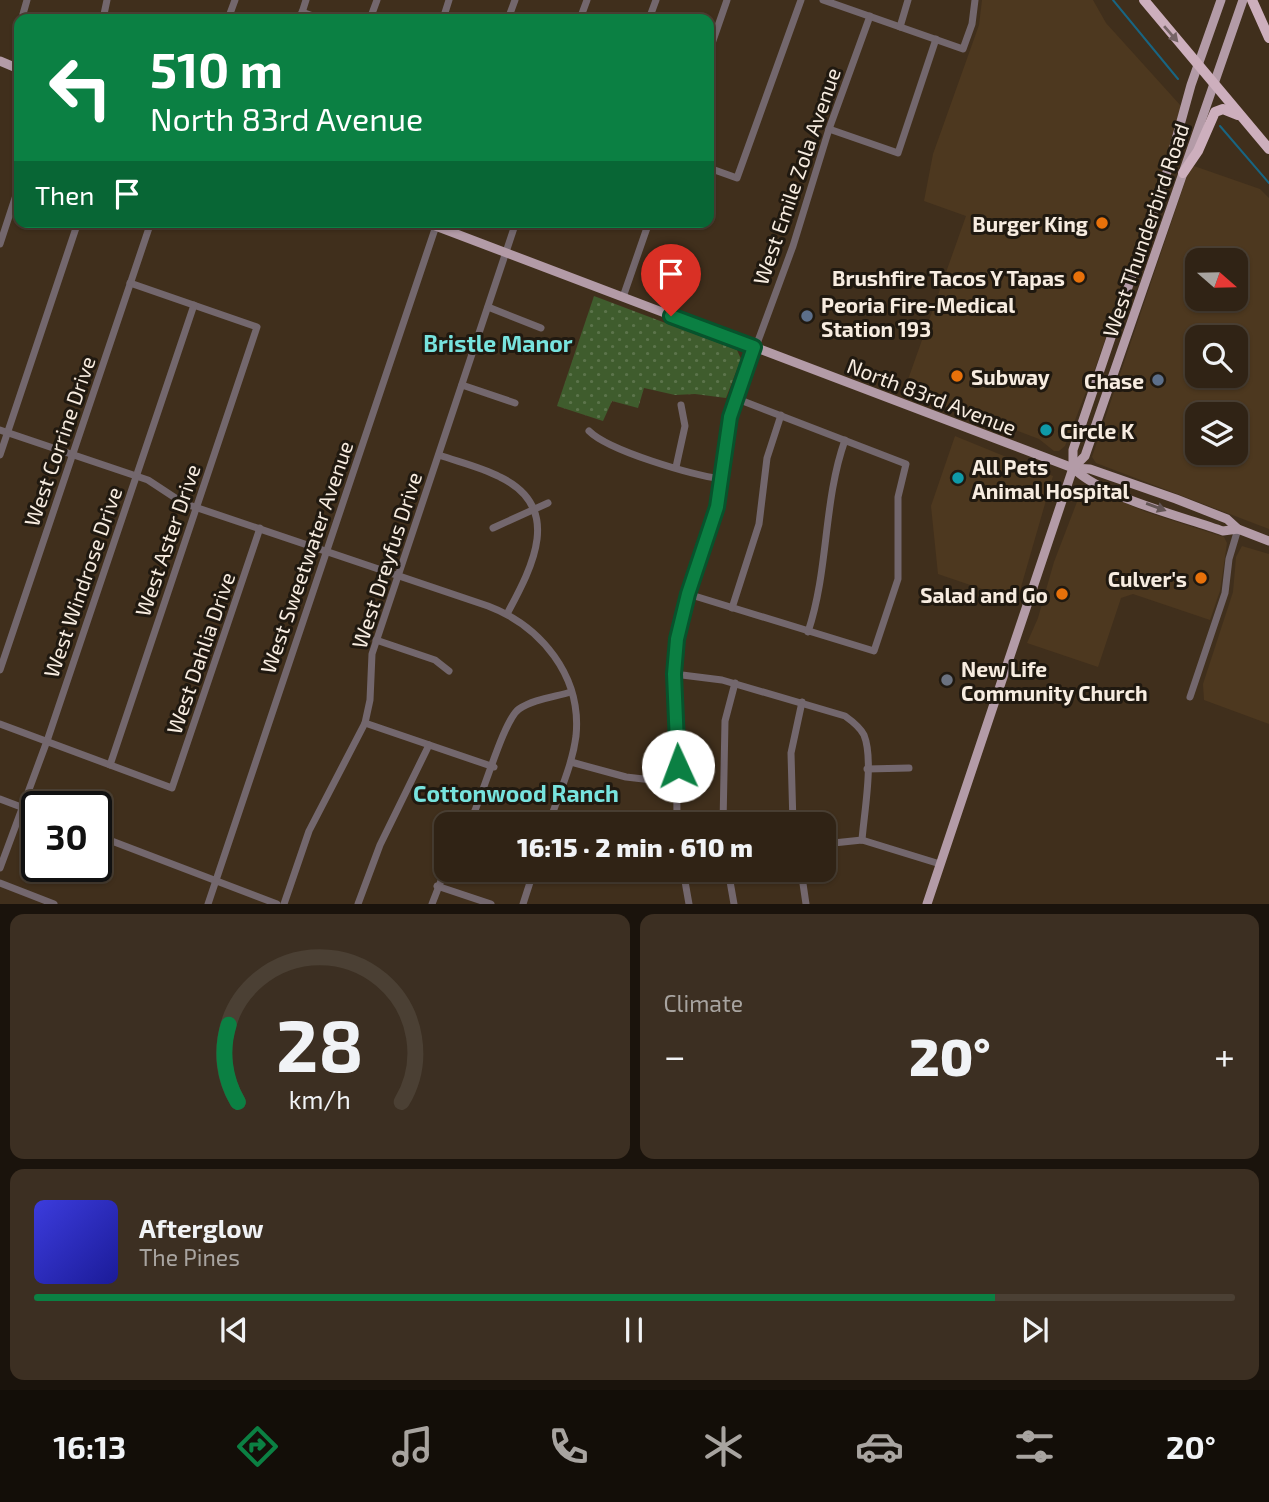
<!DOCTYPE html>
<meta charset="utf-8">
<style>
:root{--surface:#302315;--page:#3c2f22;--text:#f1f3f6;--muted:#a8a4a0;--line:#4b4034;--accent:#0b8043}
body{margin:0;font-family:"Exo 2",sans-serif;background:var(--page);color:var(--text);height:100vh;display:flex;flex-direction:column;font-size:26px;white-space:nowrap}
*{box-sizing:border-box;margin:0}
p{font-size:23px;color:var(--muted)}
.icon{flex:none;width:38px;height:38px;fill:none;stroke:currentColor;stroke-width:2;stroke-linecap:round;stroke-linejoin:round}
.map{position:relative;height:904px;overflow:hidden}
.sheet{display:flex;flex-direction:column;gap:10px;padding:10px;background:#1a130c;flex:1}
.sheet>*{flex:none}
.guide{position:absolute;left:14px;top:14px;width:700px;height:214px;border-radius:14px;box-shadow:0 2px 5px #0004,0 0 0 2px var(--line);background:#0b8043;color:#fff;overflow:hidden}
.needle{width:46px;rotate:110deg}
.fabs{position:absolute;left:1185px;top:248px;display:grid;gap:14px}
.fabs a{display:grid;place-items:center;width:63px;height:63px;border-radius:14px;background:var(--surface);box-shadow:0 2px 5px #0004,0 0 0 2px var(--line);font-size:35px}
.speed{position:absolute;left:21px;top:791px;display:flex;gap:14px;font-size:35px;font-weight:700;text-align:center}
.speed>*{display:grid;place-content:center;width:91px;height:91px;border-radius:50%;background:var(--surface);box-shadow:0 2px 5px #0004,0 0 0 2px var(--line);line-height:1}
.speed .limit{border:4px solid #111;border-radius:10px;background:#fff;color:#111}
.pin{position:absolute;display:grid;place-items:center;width:60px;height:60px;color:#fff;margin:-72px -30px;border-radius:50% 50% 50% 0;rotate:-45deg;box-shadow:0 0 7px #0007}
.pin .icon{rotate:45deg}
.me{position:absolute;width:77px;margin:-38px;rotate:358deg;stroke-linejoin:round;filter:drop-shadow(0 0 5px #0008)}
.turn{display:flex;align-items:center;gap:24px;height:147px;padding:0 21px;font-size:32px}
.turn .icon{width:91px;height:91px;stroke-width:2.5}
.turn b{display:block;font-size:49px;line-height:60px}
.then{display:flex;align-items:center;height:66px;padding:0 21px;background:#0003;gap:14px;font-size:26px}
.big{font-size:52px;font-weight:800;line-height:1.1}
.sheet .tile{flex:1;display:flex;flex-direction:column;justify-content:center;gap:10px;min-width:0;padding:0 24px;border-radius:14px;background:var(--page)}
.sheet .dial{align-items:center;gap:0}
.dial svg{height:182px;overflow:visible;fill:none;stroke:var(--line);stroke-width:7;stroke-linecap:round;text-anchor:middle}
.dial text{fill:var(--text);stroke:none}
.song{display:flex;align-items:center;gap:21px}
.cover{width:84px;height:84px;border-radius:10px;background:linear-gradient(135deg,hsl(240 70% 55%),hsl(240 70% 35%))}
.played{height:7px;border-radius:4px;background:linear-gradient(90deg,var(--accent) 80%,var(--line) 80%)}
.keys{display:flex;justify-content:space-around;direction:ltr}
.heat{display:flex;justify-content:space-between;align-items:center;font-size:38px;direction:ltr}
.sheet .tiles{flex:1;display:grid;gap:10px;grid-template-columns:1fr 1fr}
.tile:last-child{grid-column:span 2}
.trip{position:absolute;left:434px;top:812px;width:402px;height:70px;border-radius:14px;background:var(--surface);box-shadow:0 2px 5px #0004,0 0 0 2px var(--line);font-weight:800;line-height:70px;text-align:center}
.menu{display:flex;height:112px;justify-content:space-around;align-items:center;background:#130e08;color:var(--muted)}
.menu .icon{width:49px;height:49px}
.menu .active{color:var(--accent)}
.menu b{font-size:32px;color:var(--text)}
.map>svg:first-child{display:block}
.built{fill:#4d381f;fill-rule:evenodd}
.green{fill:url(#green-dots)}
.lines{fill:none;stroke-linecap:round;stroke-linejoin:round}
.stream{stroke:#186582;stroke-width:2}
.minor{stroke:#73676d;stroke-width:7}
.major{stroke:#b39ba7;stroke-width:9}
.highway{stroke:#cdafbd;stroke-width:10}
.oneway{fill:#766466}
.oneway2{fill:#625454}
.route-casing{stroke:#07532c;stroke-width:18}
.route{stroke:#0b8043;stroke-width:12}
.food-dot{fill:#e8710a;stroke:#201910;stroke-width:2.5}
.service-dot{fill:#5c6f8a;stroke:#201910;stroke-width:2.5}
.culture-dot{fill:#0f9aa8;stroke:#201910;stroke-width:2.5}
.worship-dot{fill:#6b7280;stroke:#201910;stroke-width:2.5}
.labels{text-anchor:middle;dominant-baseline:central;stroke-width:6;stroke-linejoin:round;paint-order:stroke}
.street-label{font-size:21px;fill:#f7ece0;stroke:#201910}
.poi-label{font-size:21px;font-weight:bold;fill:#f7ece0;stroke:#201910;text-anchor:end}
.neighbourhood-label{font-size:23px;font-weight:bold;fill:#77e3de;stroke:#201910}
</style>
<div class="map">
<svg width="1269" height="904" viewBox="0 0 1269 904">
<defs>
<pattern id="green-dots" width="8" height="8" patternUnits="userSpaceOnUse" patternTransform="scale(1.75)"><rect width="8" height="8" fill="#3f5c2d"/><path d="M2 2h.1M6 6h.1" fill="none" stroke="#5c744b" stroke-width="1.8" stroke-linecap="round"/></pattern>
</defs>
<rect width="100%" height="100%" fill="#402f1c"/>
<g class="built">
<polygon points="982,0 1093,0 1106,23 1181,106 1160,180 1096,366 1065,446 1059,451 1054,451 1039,439 986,419 905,395 905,388 966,216 924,201 933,154 979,25"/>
<path d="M1194,166L1260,189L1269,198V529L1096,463L1092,457L1188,173ZM1197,261H1236V299H1197ZM1197,338H1236V376H1197ZM1197,415H1236V453H1197Z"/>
<polygon points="955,436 1053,476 1017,601 938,574 931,506"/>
<polygon points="1090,488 1146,512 1224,537 1227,543 1220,591 1210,620 1133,594 1121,598 1098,667 1027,643 1038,618 1054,562 1080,494"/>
<polygon points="1242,546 1269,554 1269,724 1204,700 1203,684 1233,592 1236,557"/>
</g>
<polygon class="green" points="594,296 737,350 741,359 726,398 695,394 675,395 644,388 638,408 612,401 603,421 557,406"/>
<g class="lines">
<g class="stream">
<polyline points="1113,0 1178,79"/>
<polyline points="1220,126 1269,183"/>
</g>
<g class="minor">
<polyline points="27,0 23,14 32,19"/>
<polyline points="823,0 963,49 972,24 975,0"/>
<polyline points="302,12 321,19"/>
<polyline points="103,19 107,0"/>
<polyline points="228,19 235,0"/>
<polyline points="300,19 306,0"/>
<polyline points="370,19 377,0"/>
<polyline points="443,19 449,0"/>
<polyline points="508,19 515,0"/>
<polyline points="580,19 587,0"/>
<polyline points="649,19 656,0"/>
<polyline points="900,27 908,0"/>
<polyline points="709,52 727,0"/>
<polyline points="829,129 898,153 936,39"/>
<polyline points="709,168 737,178 801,0"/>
<polyline points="564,222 576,226 577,222"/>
<polyline points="0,244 19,186"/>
<polyline points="623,297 649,222"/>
<polyline points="488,307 541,328"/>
<polyline points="462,385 515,403"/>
<path d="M0,430L148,480L183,503L488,606C541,626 582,676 576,736C572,767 558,795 549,824"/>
<path d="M589,431C609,451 692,475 722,479"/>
<polyline points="0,455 78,222"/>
<path d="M439,455C459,462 481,467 500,477C565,508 531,569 507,614"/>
<polyline points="676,467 685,426 681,405"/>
<polyline points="493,528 548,503"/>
<polyline points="688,594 874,651 898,579 898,497 906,464 735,398"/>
<polyline points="732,608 759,524 767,458 781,415"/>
<path d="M808,632C829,569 823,502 845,440"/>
<polyline points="376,640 435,660 449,671"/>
<polyline points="0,670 151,222"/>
<path d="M674,674L722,680L845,716C852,721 860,727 864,735C874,760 864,813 862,840"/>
<polyline points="1190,697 1225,593 1229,559 1238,529"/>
<polyline points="365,723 494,767"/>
<polyline points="0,724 172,788 260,528"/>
<polyline points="571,762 626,777 678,783"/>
<polyline points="110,765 257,327 130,283"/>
<polyline points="867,769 909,768"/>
<polyline points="0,799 37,813"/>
<path d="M469,824C482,800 503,720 519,709C534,699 554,697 571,692"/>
<polyline points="677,824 676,649 688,594 717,507 730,417 793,246 829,129 870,16"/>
<polyline points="723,824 725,721 735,683"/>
<polyline points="793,824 791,753 802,702"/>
<polyline points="96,835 277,904"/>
<polyline points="824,844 862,840 940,864"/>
<polyline points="0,868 47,741 194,305"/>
<polyline points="683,870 689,904"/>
<polyline points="728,870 734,904"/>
<polyline points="801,870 806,904"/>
<polyline points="0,883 54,904"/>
<polyline points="437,886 491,904"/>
<polyline points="208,904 437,223"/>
<polyline points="284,904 309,831 365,723 370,700 372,654 516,222"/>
<polyline points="358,904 380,845 429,745"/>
<polyline points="432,904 446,868"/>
<polyline points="523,904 534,870"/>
</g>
<g class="major">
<polyline points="0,61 19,69"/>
<polyline points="425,222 1073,468 1090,469 1176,499 1227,519 1238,529 1269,541"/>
<polyline points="1073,468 1085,456 1243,0"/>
<path d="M1073,468C1104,498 1181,516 1223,531L1238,529"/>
<polyline points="927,904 1073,468 1073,450 1167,172 1191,85 1221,0"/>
</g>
<g class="highway">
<polyline points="1144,0 1269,149"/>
<polyline points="1252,0 1269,38"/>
<polyline points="1183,173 1198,151 1215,112 1223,109 1238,115"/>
</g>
</g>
<defs><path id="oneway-solid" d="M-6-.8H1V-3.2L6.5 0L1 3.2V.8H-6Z" transform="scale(1.75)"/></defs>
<use class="oneway" href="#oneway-solid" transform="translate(1171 34) rotate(49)"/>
<use class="oneway2" href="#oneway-solid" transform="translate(1156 507) rotate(20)"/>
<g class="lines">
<g class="route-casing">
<polyline id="route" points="671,316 754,347 730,417 717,507 688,594 677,639 674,674 678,766"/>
</g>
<use href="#route" class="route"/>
</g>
<g class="food-dot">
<circle cx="1102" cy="223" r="7"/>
<circle cx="1079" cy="277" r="7"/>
<circle cx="957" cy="376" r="7"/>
<circle cx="1201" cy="578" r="7"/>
<circle cx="1062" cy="594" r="7"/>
</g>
<g class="service-dot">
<circle cx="807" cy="316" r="7"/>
<circle cx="1158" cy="380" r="7"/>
</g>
<g class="culture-dot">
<circle cx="1046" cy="430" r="7"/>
<circle cx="958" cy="478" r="7"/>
</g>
<circle class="worship-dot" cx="947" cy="680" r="7"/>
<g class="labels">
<g class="street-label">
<text transform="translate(796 176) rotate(-71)">West Emile Zola Avenue</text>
<text transform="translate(1145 230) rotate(-71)">West Thunderbird Road</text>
<text transform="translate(932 396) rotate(21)">North 83rd Avenue</text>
<text transform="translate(59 441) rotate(-71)">West Corrine Drive</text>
<text transform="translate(167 540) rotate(-71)">West Aster Drive</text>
<text transform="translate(306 557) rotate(-71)">West Sweetwater Avenue</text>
<text transform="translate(386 560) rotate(-72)">West Dreyfus Drive</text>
<text transform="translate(82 582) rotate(-71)">West Windrose Drive</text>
<text transform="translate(200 653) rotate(-71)">West Dahlia Drive</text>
</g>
<g class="poi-label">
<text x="1088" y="223">Burger King</text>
<text x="1065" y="277">Brushfire Tacos Y Tapas</text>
<text x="821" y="304" text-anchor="start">Peoria Fire-Medical<tspan x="821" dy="24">Station 193</tspan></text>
<text x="971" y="376" text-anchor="start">Subway</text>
<text x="1144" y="380">Chase</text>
<text x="1060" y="430" text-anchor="start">Circle K</text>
<text x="972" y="466" text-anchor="start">All Pets<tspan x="972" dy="24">Animal Hospital</tspan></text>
<text x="1187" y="578">Culver's</text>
<text x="1048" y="594">Salad and Go</text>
<text x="961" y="668" text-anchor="start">New Life<tspan x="961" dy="24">Community Church</tspan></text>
</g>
<g class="neighbourhood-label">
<text x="498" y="343">Bristle Manor</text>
<text x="516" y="793">Cottonwood Ranch</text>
</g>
</g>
</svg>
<div class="fabs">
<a><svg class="needle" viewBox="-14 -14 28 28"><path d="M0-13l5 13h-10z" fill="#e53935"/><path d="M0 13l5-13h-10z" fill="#a8a4a0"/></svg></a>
<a><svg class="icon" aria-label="search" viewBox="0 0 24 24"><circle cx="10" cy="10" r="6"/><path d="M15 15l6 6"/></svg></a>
<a><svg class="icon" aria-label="layers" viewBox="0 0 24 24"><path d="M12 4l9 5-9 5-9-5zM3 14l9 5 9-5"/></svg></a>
</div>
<div class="speed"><div class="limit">30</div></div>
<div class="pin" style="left:671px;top:316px;background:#d93025"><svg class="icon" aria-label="arrive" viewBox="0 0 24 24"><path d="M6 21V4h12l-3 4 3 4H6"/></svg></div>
<svg class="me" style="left:678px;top:766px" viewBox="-20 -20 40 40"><circle r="19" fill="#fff"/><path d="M0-13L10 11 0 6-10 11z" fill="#0b8043"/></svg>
<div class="trip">16:15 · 2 min · 610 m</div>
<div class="guide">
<div class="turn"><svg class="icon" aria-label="left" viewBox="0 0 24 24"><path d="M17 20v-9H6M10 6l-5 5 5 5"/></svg><div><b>510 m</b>North 83rd Avenue</div></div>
<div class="then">Then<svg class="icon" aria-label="arrive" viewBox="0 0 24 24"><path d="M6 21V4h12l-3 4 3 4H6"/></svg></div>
</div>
</div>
<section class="sheet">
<div class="tiles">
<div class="tile dial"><svg viewBox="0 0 100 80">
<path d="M14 69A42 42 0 1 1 86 69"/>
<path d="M14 69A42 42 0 0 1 10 35" stroke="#0b8043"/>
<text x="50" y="56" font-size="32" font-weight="700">28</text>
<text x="50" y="72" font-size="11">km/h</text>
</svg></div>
<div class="tile"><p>Climate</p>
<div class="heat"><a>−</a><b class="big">20°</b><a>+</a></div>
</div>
<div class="tile">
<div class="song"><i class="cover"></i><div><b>Afterglow</b><p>The Pines</p></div></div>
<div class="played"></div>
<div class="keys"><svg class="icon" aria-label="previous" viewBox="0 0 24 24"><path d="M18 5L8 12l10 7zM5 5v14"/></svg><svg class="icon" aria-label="pause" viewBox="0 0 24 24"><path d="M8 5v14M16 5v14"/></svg><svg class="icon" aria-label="next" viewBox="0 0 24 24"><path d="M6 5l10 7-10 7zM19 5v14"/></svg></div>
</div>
</div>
</section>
<nav class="menu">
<b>16:13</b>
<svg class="icon active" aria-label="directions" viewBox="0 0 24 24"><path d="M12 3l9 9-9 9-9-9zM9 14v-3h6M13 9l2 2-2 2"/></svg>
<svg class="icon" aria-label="music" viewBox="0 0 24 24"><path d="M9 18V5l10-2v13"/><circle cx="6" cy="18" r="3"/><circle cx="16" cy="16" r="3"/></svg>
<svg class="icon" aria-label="phone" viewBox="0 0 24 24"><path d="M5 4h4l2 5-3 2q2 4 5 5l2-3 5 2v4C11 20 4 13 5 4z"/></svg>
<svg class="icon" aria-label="climate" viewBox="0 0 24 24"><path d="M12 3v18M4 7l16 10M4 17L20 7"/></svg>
<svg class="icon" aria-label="car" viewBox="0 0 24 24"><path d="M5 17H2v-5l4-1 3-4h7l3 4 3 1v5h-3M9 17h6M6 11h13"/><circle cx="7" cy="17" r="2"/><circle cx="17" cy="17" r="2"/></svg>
<svg class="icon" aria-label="filters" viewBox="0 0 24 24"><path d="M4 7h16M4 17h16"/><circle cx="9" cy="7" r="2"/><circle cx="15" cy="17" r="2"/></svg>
<b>20°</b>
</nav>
